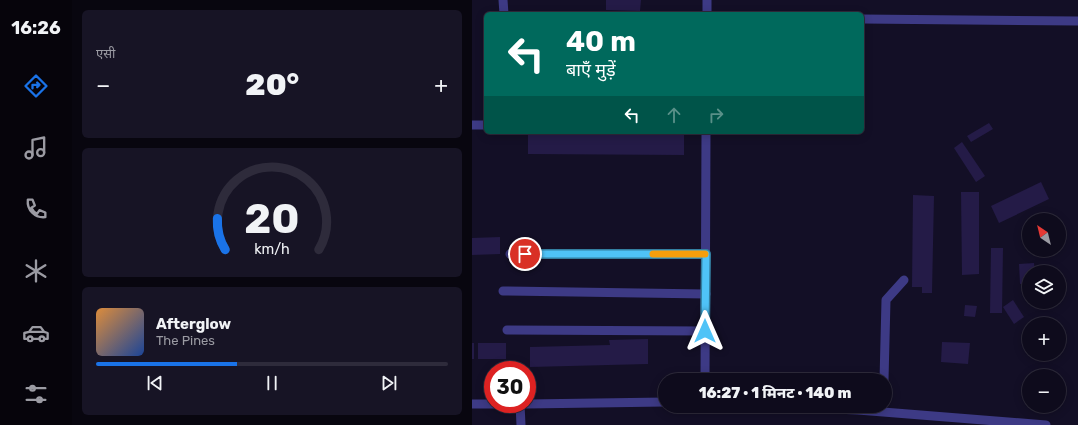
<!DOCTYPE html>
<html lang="hi">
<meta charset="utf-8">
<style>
:root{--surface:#0e0b1c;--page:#171425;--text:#f1f3f6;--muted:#9b9ba3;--line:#2e2b3b;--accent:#1a73e8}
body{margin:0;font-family:Rubik,"Noto Sans Devanagari",sans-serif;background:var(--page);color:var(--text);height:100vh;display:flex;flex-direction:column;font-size:15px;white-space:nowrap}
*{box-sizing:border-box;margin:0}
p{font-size:13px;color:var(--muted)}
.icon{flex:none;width:22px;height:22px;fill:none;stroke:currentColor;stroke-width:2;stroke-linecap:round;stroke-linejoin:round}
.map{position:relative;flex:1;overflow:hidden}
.panel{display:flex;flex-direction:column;gap:10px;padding:10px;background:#08060f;width:400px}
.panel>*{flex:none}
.banner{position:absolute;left:12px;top:12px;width:380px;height:122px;border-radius:6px;box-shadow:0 2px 10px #0003,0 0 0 1px var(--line);background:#00695c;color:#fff;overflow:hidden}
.needle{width:26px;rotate:325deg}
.fabs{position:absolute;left:550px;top:213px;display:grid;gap:8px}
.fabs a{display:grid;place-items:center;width:44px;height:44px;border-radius:50%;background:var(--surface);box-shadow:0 2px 10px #0003,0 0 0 1px var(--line);font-size:20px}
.speed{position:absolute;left:12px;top:361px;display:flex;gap:8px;font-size:20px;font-weight:700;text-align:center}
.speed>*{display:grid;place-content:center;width:52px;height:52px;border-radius:50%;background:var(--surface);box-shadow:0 2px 10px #0003,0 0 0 1px var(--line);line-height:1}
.speed .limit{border:6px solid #d22;background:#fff;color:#111}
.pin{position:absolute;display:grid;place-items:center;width:34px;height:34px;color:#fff;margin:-17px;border:2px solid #fff;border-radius:50%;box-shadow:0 1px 4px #0007}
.me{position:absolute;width:44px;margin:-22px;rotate:0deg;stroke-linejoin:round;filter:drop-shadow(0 0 3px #0008)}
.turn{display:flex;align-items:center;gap:14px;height:84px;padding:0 16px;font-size:18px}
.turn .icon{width:52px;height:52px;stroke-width:2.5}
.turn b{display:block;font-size:28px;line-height:34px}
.lanes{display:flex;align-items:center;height:38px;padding:0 16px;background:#0003;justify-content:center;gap:20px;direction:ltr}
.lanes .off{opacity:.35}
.big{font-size:30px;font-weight:800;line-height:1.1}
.panel .card{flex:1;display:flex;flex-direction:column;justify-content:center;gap:6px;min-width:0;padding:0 14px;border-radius:6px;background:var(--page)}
.panel .dial{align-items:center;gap:0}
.dial svg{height:104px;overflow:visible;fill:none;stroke:var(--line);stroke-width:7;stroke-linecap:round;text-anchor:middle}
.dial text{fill:var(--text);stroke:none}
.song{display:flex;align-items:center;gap:12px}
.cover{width:48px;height:48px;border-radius:6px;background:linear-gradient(135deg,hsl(30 70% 55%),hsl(220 70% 35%))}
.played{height:4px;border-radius:2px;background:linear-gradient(90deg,var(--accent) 40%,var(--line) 40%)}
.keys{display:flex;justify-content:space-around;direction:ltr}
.heat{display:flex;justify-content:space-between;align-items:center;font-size:22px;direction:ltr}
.trip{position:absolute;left:186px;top:373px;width:234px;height:40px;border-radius:20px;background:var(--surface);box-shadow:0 2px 10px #0003,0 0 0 1px var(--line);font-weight:800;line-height:40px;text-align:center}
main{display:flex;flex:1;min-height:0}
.dock{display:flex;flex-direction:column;width:72px;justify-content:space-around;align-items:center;background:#06040b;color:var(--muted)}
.dock .icon{width:28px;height:28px}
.dock .on{color:var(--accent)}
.dock b{font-size:18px;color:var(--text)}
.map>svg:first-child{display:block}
.building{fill:#241b47}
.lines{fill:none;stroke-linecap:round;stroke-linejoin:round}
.minor{stroke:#3d3a85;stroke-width:9}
.route-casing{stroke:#337fa1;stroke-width:10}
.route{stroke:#4fc3f7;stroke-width:7}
.slow{stroke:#f59e0b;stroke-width:7}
</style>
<main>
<nav class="dock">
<b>16:26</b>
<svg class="icon on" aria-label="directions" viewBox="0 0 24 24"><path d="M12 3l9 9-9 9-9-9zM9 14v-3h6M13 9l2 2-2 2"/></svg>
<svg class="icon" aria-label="music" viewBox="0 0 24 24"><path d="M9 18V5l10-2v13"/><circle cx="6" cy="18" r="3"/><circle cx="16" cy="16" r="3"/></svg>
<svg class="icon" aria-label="phone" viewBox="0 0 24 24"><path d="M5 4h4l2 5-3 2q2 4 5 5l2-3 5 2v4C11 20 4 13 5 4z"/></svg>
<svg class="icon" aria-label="climate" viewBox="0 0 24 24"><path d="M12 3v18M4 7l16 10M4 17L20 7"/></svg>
<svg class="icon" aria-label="car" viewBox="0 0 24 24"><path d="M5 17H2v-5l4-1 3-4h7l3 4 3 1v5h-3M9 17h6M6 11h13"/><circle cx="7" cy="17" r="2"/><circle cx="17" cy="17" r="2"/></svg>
<svg class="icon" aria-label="filters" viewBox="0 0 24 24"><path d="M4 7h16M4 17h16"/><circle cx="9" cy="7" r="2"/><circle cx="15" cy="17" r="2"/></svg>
</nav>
<section class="panel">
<div class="card"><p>एसी</p>
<div class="heat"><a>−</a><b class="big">20°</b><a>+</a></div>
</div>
<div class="card dial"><svg viewBox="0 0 100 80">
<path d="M14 69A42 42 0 1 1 86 69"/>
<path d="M14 69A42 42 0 0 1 8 45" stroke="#1a73e8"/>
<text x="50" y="56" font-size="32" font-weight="700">20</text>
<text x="50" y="72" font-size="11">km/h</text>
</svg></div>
<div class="card">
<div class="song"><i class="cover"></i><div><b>Afterglow</b><p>The Pines</p></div></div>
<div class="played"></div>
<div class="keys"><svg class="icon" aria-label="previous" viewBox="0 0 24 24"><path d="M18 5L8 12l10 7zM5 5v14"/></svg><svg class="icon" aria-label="pause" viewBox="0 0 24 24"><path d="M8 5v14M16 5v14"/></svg><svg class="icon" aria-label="next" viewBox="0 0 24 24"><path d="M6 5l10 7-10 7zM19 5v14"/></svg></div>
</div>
</section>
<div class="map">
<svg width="606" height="425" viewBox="0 0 606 425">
<rect width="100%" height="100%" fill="#130f26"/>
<g class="building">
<polygon points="134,0 169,0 168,11 134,10"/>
<polygon points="517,123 521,129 499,142 495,136"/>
<polygon points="56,132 212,133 212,155 56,154"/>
<polygon points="490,142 513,176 504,182 482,148"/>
<polygon points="569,182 577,199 527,223 519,206"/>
<polygon points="489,192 507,192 507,274 490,275"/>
<polygon points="441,195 462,196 460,293 450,293 450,287 440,287"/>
<polygon points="28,237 28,254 0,255 0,238"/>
<polygon points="519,248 531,248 530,313 518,313"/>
<polygon points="562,263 563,272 557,272 557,283 548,284 547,264"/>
<polygon points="541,300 552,317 542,324 531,307"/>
<polygon points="493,305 505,306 503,317 492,316"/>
<polygon points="176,339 176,364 58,367 58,347 138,345 137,340"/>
<polygon points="470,342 498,343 496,364 469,362"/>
<rect x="0" y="343" width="2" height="16"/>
<rect x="6" y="343" width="28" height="16"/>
</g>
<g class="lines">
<g class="minor">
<polyline points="31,0 32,14"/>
<polyline points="235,14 235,0"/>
<polyline points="390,19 606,21"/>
<polyline points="0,125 14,125"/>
<polyline points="38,254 234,254"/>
<polyline points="31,291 234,294"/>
<polyline points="35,330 233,331"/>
<polyline points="233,380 234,132"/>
<polyline points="412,380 414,300 432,280"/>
<polyline points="0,404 44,404"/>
<polyline points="48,404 49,425"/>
<polyline points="55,404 193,402"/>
<polyline points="293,406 386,410 574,425"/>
</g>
</g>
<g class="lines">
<g class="route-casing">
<polyline id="route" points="53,254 234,254 233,331"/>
</g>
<use href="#route" class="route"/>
<polyline class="slow" points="181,254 233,254"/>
</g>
</svg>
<div class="fabs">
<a><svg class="needle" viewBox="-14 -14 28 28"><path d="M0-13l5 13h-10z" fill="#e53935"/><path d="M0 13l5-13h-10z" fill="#9b9ba3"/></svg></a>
<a><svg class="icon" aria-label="layers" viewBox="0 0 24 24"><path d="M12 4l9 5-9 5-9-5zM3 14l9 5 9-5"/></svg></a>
<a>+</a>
<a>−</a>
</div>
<div class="speed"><div class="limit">30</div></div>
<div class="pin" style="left:53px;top:254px;background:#d93025"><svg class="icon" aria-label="arrive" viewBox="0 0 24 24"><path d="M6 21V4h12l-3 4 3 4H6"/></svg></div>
<svg class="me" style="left:233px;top:331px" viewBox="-20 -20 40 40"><path d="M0-17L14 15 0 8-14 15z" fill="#4fc3f7" stroke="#fff" stroke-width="4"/></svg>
<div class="trip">16:27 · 1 मिनट · 140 m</div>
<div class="banner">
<div class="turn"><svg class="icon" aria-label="left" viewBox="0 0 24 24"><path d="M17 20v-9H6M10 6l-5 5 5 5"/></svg><div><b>40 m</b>बाएँ मुड़ें</div></div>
<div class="lanes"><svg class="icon" aria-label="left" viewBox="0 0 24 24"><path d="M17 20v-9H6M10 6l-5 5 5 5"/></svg><svg class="icon off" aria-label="ahead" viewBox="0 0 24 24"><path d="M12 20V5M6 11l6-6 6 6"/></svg><svg class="icon off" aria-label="right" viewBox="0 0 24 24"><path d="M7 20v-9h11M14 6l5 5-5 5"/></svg></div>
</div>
</div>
</main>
